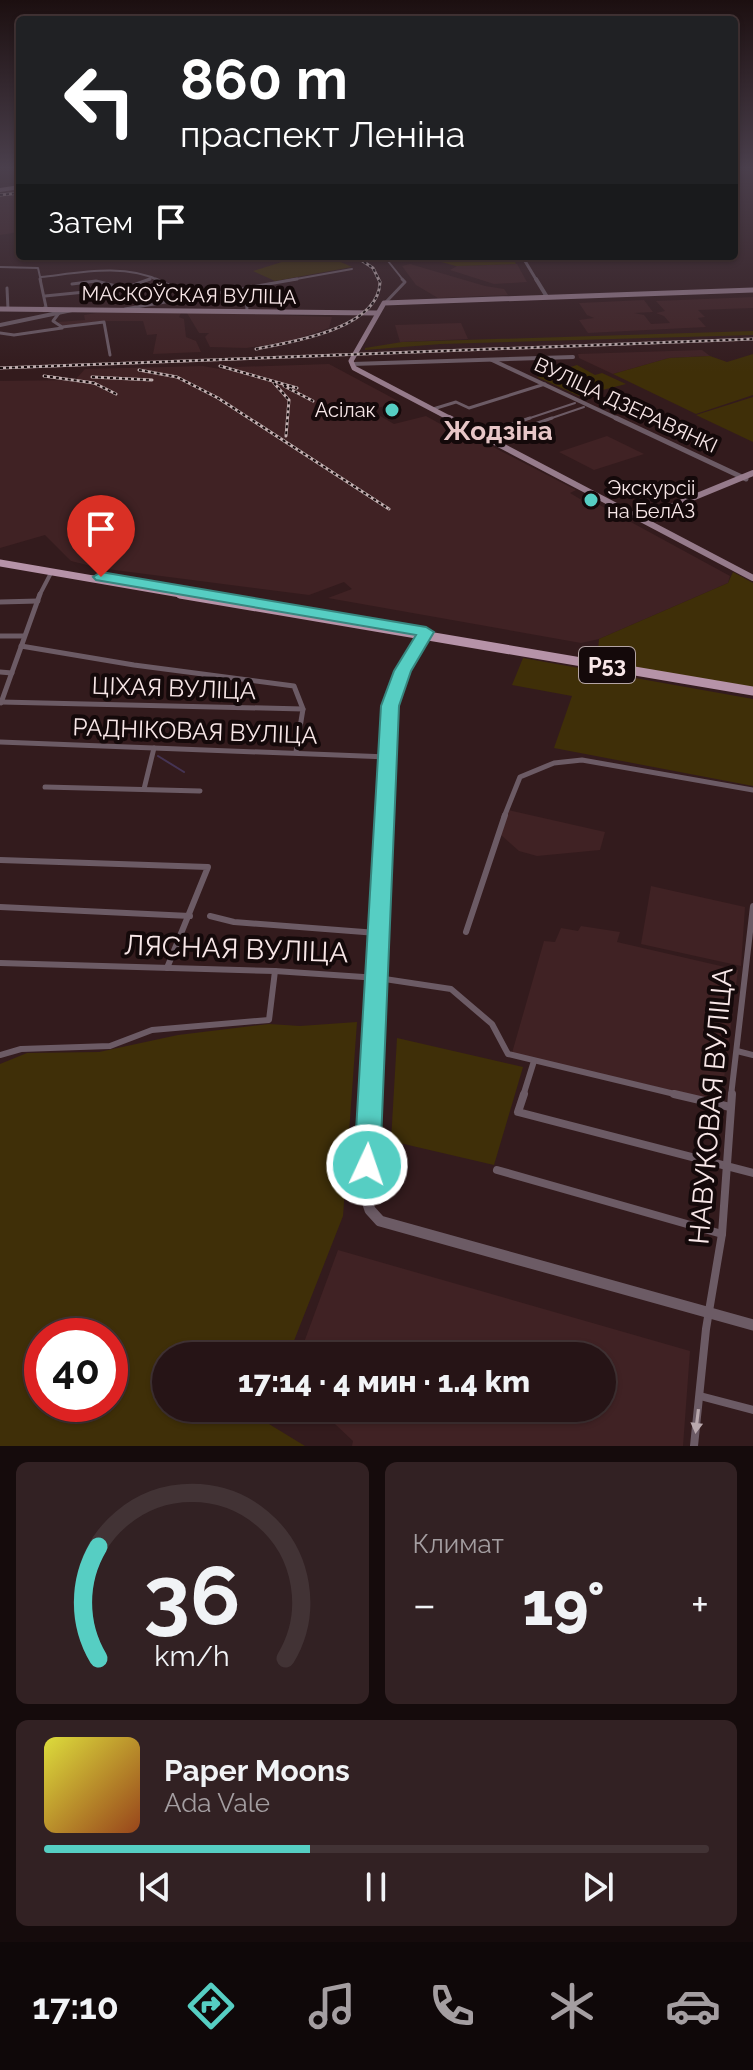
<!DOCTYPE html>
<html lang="ru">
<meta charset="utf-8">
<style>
:root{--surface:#261416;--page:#322123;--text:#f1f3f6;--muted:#a49ea1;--line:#423335;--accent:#56cec3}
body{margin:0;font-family:Raleway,sans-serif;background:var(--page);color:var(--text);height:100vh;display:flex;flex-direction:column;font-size:30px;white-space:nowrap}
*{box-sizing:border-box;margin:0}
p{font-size:26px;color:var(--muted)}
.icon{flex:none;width:44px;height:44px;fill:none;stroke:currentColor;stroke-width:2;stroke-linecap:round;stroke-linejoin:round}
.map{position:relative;height:1446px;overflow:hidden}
.panel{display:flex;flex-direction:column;gap:16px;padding:16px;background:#150b0c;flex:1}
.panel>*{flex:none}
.hud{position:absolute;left:16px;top:16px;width:722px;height:244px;border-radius:8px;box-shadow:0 2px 6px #0004,0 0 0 2px var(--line);background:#202124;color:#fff;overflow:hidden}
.speed{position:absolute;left:24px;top:1318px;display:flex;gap:16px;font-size:40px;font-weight:700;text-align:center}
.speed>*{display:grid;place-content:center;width:104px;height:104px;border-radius:50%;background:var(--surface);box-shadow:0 2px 6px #0004,0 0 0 2px var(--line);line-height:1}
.speed .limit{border:12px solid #d22;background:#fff;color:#111}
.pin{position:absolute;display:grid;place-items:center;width:68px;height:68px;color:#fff;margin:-82px -34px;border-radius:50% 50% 50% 0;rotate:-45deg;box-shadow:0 0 8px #0007}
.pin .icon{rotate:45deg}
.me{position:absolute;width:88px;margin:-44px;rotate:3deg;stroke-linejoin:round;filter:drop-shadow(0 0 6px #0008)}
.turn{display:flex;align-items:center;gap:28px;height:168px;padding:0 32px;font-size:36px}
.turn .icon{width:104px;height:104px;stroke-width:2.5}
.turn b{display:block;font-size:56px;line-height:68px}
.then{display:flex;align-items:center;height:76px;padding:0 32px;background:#0003;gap:16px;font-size:30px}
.big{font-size:60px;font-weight:800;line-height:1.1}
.panel .widget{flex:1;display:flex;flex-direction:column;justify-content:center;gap:12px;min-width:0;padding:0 28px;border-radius:12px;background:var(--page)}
.panel .dial{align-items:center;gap:0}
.dial svg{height:208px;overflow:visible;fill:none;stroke:var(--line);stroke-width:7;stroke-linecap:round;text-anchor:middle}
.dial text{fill:var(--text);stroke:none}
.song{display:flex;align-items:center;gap:24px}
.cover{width:96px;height:96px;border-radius:12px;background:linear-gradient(135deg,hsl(60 70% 55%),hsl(20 70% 35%))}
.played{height:8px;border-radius:4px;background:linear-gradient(90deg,var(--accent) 40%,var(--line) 40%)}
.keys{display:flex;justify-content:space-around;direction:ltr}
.heat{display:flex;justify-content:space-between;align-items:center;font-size:44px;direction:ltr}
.panel .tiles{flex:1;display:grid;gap:16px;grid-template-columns:1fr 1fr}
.widget:last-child{grid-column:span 2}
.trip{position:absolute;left:152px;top:1342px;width:464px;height:80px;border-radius:40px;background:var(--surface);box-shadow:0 2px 6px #0004,0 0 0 2px var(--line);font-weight:800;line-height:80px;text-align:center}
.menu{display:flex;height:128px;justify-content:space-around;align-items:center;background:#0f0809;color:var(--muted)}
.menu .icon{width:56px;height:56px}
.menu .active{color:var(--accent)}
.menu b{font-size:36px;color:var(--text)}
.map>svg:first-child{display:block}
.built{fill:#402224}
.green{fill:#3f2f08;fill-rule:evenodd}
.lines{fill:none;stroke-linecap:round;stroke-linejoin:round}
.stream{stroke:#453454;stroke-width:2}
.pedestrian-far1{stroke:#6c5b65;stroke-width:2}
.pedestrian{stroke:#6c5b65;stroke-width:3}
.minor-far5{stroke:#6c5b65;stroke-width:2}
.minor-far4{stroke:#6c5b65;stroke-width:3}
.minor-far3{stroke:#6c5b65;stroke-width:4}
.minor-far2{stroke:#6c5b65;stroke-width:5}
.minor-far1{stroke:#6c5b65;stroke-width:6}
.minor{stroke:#6c5b65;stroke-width:8}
.tertiary-far5{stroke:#6c5b65;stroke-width:3}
.tertiary-far4{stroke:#6c5b65;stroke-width:4}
.tertiary-far3{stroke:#6c5b65;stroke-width:5}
.tertiary-far2{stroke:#6c5b65;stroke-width:7}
.tertiary-far1{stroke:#6c5b65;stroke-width:9}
.tertiary{stroke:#6c5b65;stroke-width:11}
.secondary-far2{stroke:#967b8b;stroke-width:4}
.secondary-far1{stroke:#967b8b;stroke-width:5}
.secondary{stroke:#967b8b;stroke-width:6}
.primary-far1{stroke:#b693a8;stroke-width:7}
.primary{stroke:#b693a8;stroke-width:9}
.rail-casing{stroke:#c2b0b1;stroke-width:3}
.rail{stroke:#14090a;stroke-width:2;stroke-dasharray:3;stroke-linecap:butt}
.oneway{fill:#b9a8ad}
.route{fill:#56cec3;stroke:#38867f;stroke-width:2}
.poi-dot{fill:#56cec3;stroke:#14090a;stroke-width:3}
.labels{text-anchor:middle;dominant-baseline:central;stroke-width:8;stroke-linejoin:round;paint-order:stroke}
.far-street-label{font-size:20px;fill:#f8e7e8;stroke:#14090a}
.far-poi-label{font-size:20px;fill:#f8e7e8;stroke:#14090a;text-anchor:end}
.shield{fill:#14090a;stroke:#b4a4a5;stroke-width:2}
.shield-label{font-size:22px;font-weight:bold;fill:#f8e7e8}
.street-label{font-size:24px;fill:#f8e7e8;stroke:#14090a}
.far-district-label{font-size:26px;font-weight:bold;fill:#e7c6c7;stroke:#14090a}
.near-street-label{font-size:28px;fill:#f8e7e8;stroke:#14090a}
</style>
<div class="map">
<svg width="753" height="1446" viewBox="0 0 753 1446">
<rect width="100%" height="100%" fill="#331b1d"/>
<g class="built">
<polygon points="20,188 20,232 0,235 0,191"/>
<polygon points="410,264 485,286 504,289 508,295 438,298 416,285 402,266"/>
<polygon points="517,264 527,282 494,284 450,270 457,266"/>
<polygon points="753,297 753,308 698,310 705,317 698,318 706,327 588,333 579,320 594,318 587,315 579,303 644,300 653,312 634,313 644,315 651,324 670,323 664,316 656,313 665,311 656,301"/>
<polygon points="96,313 181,313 179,317 184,319 186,337 196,341 201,352 153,354 157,334 147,335 143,321 101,321 62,326 58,322 85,320 84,315"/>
<polygon points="187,313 214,313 332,317 329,328 290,341 246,348 210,347 205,337 209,333 199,333"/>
<polygon points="461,323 468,339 400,342 395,325"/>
<polygon points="702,350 710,356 669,358 613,374 579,358 578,354"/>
<polygon points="329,364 400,402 370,410 394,424 426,416 462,436 468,434 576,490 570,493 580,499 585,497 730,576 728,583 599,639 581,643 328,598 352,589 344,582 309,595 99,568 71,561 45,535 0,548 0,381 75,380 85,369 203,366 231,371 235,367"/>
<polygon points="607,436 644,454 594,470 559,452"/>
<polygon points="508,810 605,832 600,850 537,856 519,851 501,835"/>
<polygon points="651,886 745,907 741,966 641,944"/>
<polygon points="581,926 620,932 617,942 738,970 721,1102 512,1053 544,941 555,942 561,928 578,931"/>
<polygon points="338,1250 690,1351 683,1446 352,1446 353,1441 318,1408 602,1408 602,1356 299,1356"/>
</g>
<g class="green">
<polygon points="301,256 327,256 352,267 275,281 253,271"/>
<polygon points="432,256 512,256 516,264 456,266 434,260"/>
<polygon points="753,331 753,335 441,344 365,350 365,348 402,342"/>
<polygon points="753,354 753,395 696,414 613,374 669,358 710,356 727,362"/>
<polygon points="577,365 595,375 602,373 626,384 579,396 537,377"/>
<polygon points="753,397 753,442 696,415"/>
<polygon points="733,572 753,583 753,687 597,661 599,639 728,583"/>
<polygon points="523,658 753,699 753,786 554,748 572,696 512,685"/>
<path d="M357,1022L343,1216L288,1356H166V1408H268L264,1421L305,1446H0V1064L27,1053L99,1052L178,1035L269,1024L300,1026ZM42,1336H110V1404H42Z"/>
<polygon points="397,1038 523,1067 494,1165 391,1141"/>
</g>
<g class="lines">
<polyline class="stream" points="158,756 184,772"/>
<g class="pedestrian-far1">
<polyline points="524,420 575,403"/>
<polyline points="546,420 584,407"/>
</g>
<g class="pedestrian">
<polyline points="491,431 530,418"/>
<polyline points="500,436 552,418"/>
</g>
<g class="minor-far5">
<polyline points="364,256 388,261 404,281"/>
<polyline points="0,267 38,268 41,281"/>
<path d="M41,277C78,273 125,263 160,281"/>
<polyline points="145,281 150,279"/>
<polyline points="285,281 352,269"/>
</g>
<g class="minor-far4">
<polyline points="40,279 46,307 42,309"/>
<polyline points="156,279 169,285 180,297"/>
<polyline points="72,284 96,281 132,290 134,294"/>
<polyline points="246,287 247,311"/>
<polyline points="7,288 8,309"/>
<polyline points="45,296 125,288 150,279"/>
<polyline points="385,303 405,282 402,279"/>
<polyline points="125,309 297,279"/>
<polyline points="59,313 53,321 62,327 104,322 110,355"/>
<polyline points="0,333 14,335 62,328"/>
<polyline points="433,409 456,402 469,408 545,384"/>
</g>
<polyline class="minor-far3" points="39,596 52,571"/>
<g class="minor-far2">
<polyline points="0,602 38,601"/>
<polyline points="0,636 24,636"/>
<polyline points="21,646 134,665 294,686 303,709"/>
<polyline points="0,672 12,673"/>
<polyline points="1,702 303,709 296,752"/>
<polyline points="1,703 40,594"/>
<polyline points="0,742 388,757"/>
<polyline points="45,787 200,791"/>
<polyline points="144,789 154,748"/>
<polyline points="504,817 520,777 554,763 582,760 753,790"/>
</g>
<g class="minor-far1">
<polyline points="0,860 208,867 167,968"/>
<polyline points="0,907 190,916"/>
<polyline points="210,916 234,922 377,933"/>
<polyline points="466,932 505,815"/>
<polyline points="0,963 275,971 378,978 451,989 492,1024 508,1054 683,1096"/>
<polyline points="737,1051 753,1055"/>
<polyline points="0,1055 21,1049 110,1046 152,1030 269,1020 275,971"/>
<polyline points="523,1096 534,1061"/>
<polyline points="731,1096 753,906"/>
</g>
<g class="minor">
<polyline points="524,1094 518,1112 753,1173"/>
<polyline points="674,1094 730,1107"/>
<polyline points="497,1170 722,1234"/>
<polyline points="700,1396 753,1410"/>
<polyline points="694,1446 706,1329 722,1234 732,1094"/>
</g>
<polyline class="tertiary-far5" points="522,256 537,281"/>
<g class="tertiary-far4">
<polyline points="536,279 547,297"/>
<polyline points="0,325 72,310"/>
<polyline points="492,360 620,420"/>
<polyline points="352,364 573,357"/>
</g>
<polyline class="tertiary-far3" points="616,418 746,479"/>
<polyline class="tertiary-far2" points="384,817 390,706 403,671 425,633"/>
<polyline class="tertiary-far1" points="370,1096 384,815"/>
<polyline class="tertiary" points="370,1094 365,1195 370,1210 380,1221 753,1325"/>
<polyline class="secondary-far2" points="0,190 20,187"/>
<g class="secondary-far1">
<polyline points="0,309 377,313"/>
<polyline points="453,420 354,368 351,361 384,303 753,290"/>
</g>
<g class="secondary">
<polyline points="449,418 753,578"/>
<polyline points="641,519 753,473"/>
</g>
<polyline class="primary-far1" points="0,563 192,596"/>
<polyline class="primary" points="180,594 753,691"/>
<g class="rail-casing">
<g id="rail">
<polyline points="0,195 20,193"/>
<path d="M256,349C291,342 379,329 380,282L373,268L355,256"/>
<polyline points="220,366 297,388"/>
<polyline points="0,368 753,339"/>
<polyline points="139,370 177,377 218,398 389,509"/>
<polyline points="44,376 94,383 116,394"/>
<polyline points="92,377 152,380"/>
<polyline points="274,383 289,400 286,436"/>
<polyline points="284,386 313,401"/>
</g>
</g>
<use href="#rail" class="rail"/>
</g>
<defs><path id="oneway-solid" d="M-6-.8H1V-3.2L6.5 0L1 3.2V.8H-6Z" transform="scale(2)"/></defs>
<use class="oneway" href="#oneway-solid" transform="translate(697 1421) rotate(97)"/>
<linearGradient id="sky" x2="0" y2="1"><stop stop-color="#1c0f10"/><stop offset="0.45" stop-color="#4a3f4c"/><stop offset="1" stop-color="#4a3f4c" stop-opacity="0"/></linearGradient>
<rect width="753" height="372" fill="url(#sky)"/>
<polygon class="route" points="101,572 426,627 434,632 411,671 399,706 380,1165 376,1174 367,1177 358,1174 354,1165 381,706 394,671 416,635 96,580 93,577"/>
<g class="poi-dot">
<circle cx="392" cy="410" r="8"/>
<circle cx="591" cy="500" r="8"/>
</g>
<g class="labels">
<g class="far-street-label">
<text transform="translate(189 295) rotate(1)">МАСКОЎСКАЯ ВУЛІЦА</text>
<text transform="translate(626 405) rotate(25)">ВУЛІЦА ДЗЕРАВЯНКІ</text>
</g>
<g class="far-poi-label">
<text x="376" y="410">Асілак</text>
<text x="607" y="488" text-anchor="start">Экскурсіі<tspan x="607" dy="23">на БелАЗ</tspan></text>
</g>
<rect class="shield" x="579" y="647" width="56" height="36" rx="6"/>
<g class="shield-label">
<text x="607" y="665">Р53</text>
</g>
<g class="street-label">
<text transform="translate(174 688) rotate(2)">ЦІХАЯ ВУЛІЦА</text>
<text transform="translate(195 731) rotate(2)">РАДНІКОВАЯ ВУЛІЦА</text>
</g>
<g class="far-district-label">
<text x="498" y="431">Жодзіна</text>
</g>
<g class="near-street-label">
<text transform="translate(236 949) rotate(2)">ЛЯСНАЯ ВУЛІЦА</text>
<text transform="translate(711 1106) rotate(-85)">НАВУКОВАЯ ВУЛІЦА</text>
</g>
</g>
</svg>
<div class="speed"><div class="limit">40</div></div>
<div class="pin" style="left:101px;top:577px;background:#d93025"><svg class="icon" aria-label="arrive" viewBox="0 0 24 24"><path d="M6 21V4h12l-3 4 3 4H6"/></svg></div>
<svg class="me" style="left:367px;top:1165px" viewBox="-20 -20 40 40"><circle r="17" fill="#56cec3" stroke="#fff" stroke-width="3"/><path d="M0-11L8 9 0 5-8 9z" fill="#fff"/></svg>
<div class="trip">17:14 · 4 мин · 1.4 km</div>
<div class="hud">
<div class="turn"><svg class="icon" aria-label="left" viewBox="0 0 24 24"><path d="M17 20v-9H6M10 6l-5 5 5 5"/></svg><div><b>860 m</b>праспект Леніна</div></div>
<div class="then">Затем<svg class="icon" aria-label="arrive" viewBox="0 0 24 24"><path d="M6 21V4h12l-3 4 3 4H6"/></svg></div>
</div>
</div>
<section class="panel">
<div class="tiles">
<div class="widget dial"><svg viewBox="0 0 100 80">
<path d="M14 69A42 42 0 1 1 86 69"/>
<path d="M14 69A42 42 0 0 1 14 26" stroke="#56cec3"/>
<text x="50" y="56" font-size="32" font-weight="700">36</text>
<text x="50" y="72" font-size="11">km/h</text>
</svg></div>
<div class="widget"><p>Климат</p>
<div class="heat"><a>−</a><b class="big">19°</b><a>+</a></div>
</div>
<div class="widget">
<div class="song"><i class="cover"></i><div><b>Paper Moons</b><p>Ada Vale</p></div></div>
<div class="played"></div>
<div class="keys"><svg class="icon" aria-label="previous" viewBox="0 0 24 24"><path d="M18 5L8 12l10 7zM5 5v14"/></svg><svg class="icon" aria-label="pause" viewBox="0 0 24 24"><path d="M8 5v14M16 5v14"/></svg><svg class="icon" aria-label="next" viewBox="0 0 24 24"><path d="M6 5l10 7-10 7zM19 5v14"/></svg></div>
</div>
</div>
</section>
<nav class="menu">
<b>17:10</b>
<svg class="icon active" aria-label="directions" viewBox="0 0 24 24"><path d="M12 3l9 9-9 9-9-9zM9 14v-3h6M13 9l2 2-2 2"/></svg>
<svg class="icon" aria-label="music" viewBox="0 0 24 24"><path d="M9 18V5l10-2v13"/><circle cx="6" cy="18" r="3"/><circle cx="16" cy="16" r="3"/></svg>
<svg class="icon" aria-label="phone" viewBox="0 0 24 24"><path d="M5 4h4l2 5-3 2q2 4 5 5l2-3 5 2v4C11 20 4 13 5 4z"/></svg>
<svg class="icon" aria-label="climate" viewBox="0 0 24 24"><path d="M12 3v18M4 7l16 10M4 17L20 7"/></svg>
<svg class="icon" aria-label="car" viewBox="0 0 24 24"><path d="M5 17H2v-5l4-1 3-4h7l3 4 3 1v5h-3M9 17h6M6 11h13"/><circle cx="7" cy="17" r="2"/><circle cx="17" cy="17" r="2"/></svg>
</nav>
